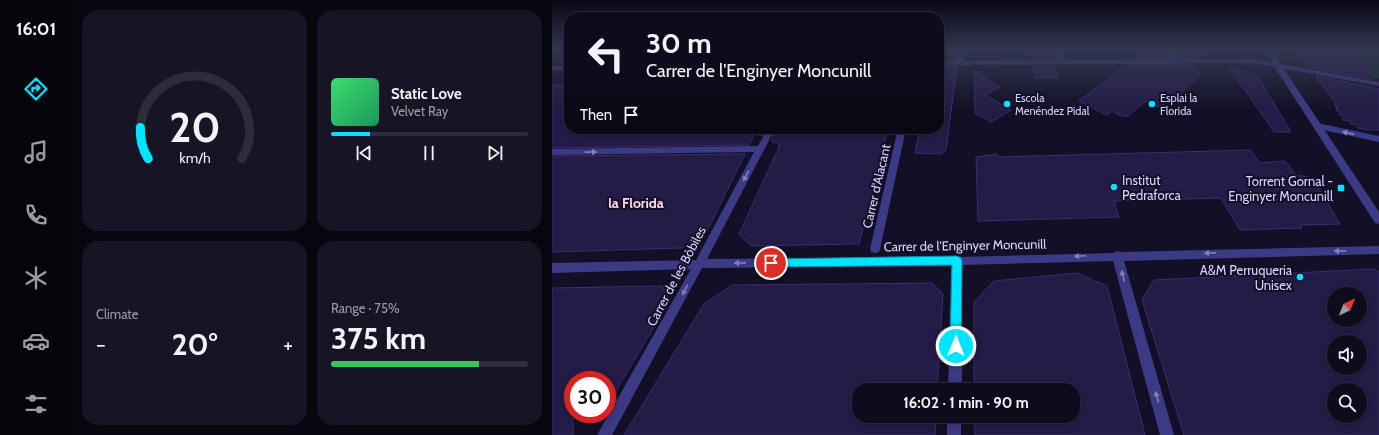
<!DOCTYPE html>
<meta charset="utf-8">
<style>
:root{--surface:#0e0b1c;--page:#171425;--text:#f1f3f6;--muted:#9b9ba3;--line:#2e2b3b;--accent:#00e5ff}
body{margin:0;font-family:Cabin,sans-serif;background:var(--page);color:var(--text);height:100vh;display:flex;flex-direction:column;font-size:15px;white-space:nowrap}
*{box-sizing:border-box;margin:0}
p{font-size:13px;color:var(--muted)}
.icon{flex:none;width:22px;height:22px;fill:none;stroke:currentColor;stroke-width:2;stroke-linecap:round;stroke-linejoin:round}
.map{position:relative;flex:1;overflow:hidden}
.drawer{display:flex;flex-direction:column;gap:10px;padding:10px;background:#08060f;width:480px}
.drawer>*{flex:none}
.hud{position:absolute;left:12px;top:12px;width:380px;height:122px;border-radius:16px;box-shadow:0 2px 10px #0003,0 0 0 1px var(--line);background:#0e0b1c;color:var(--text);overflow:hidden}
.needle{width:26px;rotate:43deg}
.controls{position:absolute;left:775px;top:287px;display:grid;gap:8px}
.controls a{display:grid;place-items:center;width:40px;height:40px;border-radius:50%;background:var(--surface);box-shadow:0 2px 10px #0003,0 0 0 1px var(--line);font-size:20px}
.speed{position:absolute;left:12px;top:371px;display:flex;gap:8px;font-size:20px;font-weight:700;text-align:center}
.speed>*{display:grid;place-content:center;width:52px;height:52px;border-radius:50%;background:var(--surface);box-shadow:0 2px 10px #0003,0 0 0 1px var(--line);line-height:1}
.speed .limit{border:6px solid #d22;background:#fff;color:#111}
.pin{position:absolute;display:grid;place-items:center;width:34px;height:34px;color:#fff;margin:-17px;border:2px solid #fff;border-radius:50%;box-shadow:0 1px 4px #0007}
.me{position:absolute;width:44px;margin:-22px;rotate:1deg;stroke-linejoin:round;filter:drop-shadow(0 0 3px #0008)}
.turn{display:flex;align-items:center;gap:14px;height:84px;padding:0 16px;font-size:18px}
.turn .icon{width:52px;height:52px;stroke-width:2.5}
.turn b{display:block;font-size:28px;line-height:34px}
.then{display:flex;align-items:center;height:38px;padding:0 16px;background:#0003;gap:8px;font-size:15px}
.big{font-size:30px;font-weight:700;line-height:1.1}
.drawer .tile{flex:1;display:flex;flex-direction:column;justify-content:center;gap:6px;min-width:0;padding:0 14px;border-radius:16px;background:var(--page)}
.drawer .dial{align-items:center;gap:0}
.dial svg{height:104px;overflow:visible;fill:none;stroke:var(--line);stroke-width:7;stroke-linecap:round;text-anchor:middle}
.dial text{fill:var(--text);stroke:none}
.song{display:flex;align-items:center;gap:12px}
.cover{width:48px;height:48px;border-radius:6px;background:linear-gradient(135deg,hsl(140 70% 55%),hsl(150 70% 35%))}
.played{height:4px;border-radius:2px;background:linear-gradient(90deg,var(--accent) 20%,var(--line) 20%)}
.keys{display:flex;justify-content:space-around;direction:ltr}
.heat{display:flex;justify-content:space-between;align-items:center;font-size:22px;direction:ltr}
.charge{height:6px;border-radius:3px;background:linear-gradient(90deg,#34c759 75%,var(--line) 0)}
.drawer .tiles{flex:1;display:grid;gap:10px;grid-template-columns:repeat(2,1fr)}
.trip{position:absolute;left:300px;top:383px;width:228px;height:40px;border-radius:16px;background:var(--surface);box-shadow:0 2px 10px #0003,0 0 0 1px var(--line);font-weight:700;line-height:40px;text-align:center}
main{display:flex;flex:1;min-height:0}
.tab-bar{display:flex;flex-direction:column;width:72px;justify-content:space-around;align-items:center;background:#06040b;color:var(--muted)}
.tab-bar .icon{width:28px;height:28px}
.tab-bar .selected{color:var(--accent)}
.tab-bar b{font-size:18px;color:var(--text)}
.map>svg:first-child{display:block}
.green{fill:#12302f}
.building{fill:#241b47;stroke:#3b2d73;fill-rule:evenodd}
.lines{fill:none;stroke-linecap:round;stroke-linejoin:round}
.pedestrian{fill:#3d3a85;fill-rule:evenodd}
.minor{fill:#3d3a85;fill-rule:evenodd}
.tertiary{fill:#3d3a85;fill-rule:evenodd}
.oneway{fill:#837fbc}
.route{fill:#00e5ff;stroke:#0095a6}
.poi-dot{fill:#00e5ff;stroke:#130f26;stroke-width:1.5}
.labels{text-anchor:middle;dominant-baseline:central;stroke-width:4;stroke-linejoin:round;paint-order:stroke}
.far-poi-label{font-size:11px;fill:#d9d4ff;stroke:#130f26;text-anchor:start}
.poi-label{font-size:13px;fill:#d9d4ff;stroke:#130f26;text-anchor:end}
.street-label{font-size:13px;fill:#d9d4ff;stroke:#130f26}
.neighbourhood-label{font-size:14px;font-weight:bold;fill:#ffd6f0;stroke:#130f26}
</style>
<main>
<nav class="tab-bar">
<b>16:01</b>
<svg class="icon selected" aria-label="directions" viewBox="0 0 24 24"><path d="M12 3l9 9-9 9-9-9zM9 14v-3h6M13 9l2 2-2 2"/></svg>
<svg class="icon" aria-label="music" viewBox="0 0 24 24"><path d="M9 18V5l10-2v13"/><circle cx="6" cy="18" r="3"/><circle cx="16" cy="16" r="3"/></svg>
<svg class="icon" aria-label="phone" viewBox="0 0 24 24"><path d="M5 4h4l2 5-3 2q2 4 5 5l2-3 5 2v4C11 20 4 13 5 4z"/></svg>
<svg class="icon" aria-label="climate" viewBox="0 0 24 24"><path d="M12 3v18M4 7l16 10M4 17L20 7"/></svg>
<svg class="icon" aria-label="car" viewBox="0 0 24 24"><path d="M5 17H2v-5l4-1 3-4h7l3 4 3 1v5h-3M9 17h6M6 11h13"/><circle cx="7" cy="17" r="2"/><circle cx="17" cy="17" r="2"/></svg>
<svg class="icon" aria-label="filters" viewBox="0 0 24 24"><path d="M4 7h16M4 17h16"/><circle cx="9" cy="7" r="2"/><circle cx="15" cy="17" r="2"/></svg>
</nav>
<section class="drawer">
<div class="tiles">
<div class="tile dial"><svg viewBox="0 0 100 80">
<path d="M14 69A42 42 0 1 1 86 69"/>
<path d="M14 69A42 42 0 0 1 8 45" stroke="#00e5ff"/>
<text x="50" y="56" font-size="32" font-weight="700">20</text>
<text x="50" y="72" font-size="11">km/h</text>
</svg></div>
<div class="tile">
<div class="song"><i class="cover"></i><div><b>Static Love</b><p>Velvet Ray</p></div></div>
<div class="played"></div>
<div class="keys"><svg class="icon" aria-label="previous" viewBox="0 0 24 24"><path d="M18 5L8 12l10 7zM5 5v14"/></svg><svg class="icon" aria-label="pause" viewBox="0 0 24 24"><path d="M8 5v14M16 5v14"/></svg><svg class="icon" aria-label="next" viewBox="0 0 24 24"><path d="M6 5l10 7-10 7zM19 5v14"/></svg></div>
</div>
<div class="tile"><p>Climate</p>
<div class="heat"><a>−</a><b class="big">20°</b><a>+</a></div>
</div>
<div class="tile"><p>Range · 75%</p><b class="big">375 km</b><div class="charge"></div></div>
</div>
</section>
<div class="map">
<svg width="827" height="435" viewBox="0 0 827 435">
<rect width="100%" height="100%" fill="#130f26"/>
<polygon class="green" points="815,49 827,49 827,79 819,78 812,53"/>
<g class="building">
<polygon points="387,49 403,58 403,60 387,60"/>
<polygon points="475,49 498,49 500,59 478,59"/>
<polygon points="595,49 611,49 615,58 584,58"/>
<polygon points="621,49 658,49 646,58 626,58"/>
<polygon points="742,49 760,49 774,52 773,49 810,49 819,79 756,67"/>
<polygon points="574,65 641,65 648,75 611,109 594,101 576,116 570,116 560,111 555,115 527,101"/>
<polygon points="387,66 405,66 394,150 389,154 363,153 368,129 387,129"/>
<polygon points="480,66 503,66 506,78 483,78"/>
<polygon points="677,67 705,75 739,132 722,132"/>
<polygon points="422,70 448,87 433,95 459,110 439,122 423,113"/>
<polygon points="763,76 827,89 827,130 817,130 805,128 805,125 799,124 798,121 791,120 790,114 787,115 787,110 784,111 785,106 783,106 784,103"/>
<polygon points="0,85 17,86 17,129 213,129 209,136 203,133 197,145 0,148"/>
<polygon points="224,129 336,129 307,244 199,246 187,234 228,145 219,141"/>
<polygon points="699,150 707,163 733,161 744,175 761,178 788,224 748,225 750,228 688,230 669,198 562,201 567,217 426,221 424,157 445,154 446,157"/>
<polygon points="193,154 152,237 129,248 0,252 0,156"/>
<path d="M821,269L827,272V435H632L590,300L602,280ZM782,294H808V320H782ZM782,342H808V368H782ZM782,390H808V416H782Z"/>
<polygon points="525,273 555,286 593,435 423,435 422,416 521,416 521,390 422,390 422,302 442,281"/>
<polygon points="380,283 391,294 385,390 307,390 307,416 384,416 383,435 72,435 152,304 180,285"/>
<polygon points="110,286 118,301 55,405 55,380 21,380 21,435 0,435 0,288"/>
</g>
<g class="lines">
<polygon class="pedestrian" points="346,129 354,129 328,249 327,252 323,253 319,252 318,249"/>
<g class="minor">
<polygon points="405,49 411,49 412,61 506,60 505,49 511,49 513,60 618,59 612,49 619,49 625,59 702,59 827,82 827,86 702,63 387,65 387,61 404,61"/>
<rect x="0" y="66" width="17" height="4"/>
<polygon points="765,123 827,136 827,142 762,128 761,126"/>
<polygon points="215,129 223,129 155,259 405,257 561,253 565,251 569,252 827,246 827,254 572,261 622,435 608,435 561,261 410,265 410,390 396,390 399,266 150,268 60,435 45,435 139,269 0,273 0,263 144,260 202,152 0,155 0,149 206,146"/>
<rect x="395" y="416" width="14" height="19"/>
</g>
<polygon class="tertiary" points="714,49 721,49 730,66 827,212 827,224 823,223 722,66"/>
</g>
<defs><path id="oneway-solid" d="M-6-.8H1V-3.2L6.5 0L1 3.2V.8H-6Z"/></defs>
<g class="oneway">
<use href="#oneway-solid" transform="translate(796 133) rotate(-167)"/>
<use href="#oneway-solid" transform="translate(39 152) rotate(-1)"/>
<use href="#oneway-solid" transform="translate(194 176) rotate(118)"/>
<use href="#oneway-solid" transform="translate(788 251) rotate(179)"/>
<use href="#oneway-solid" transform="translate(658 253) rotate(179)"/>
<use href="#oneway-solid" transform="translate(528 256) rotate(178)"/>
<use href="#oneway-solid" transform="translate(188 263) rotate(179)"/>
<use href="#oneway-solid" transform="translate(571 276) rotate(-105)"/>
<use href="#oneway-solid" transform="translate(133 290) rotate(117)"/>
<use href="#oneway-solid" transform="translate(605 397) rotate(-106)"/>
</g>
<linearGradient id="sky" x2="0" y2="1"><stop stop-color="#0a0815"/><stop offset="0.45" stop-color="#333752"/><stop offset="1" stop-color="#333752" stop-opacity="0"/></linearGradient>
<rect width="827" height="110" fill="url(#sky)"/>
<polygon class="route" points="405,256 409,258 410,260 409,346 407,350 404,351 400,350 398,346 400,265 219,267 216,266 214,263 216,260 219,259"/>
<g class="poi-dot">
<circle cx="455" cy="104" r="4"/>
<circle cx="600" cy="104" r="4"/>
<circle cx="562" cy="187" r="4"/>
<rect x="785" y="184" width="8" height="8" rx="2"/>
<circle cx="748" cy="277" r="4"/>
</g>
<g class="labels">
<g class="far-poi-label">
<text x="463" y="98">Escola<tspan x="463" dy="13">Menéndez Pidal</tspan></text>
<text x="608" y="98">Esplai la<tspan x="608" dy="13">Florida</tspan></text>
</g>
<g class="poi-label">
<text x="570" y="180" text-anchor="start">Institut<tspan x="570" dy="15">Pedraforca</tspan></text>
<text x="781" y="181">Torrent Gornal -<tspan x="781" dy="15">Enginyer Moncunill</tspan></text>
<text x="740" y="270">A&amp;M Perruqueria<tspan x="740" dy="15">Unisex</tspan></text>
</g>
<g class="street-label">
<text transform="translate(324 186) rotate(-77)">Carrer d'Alacant</text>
<text transform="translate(413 245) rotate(-1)">Carrer de l'Enginyer Moncunill</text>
<text transform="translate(124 276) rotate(-62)">Carrer de les Bòbiles</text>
</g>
<g class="neighbourhood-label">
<text x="84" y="203">la Florida</text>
</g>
</g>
</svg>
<div class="controls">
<a><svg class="needle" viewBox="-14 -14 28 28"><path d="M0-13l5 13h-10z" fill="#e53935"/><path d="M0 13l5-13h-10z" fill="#9b9ba3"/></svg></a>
<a><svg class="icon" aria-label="sound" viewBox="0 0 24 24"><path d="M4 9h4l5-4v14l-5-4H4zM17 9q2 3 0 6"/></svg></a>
<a><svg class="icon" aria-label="search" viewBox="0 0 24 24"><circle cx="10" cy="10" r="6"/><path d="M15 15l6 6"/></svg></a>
</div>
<div class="speed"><div class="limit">30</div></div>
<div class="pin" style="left:219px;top:263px;background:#d93025"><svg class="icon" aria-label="arrive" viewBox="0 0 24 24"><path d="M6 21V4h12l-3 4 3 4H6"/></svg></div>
<svg class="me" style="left:404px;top:346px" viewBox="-20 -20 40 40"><circle r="17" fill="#00e5ff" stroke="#fff" stroke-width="3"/><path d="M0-11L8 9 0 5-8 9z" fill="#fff"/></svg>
<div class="trip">16:02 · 1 min · 90 m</div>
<div class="hud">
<div class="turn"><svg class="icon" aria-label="left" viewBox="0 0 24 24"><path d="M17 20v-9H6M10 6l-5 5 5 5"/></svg><div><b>30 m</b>Carrer de l'Enginyer Moncunill</div></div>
<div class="then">Then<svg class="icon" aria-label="arrive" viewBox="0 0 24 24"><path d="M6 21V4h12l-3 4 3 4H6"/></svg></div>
</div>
</div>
</main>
